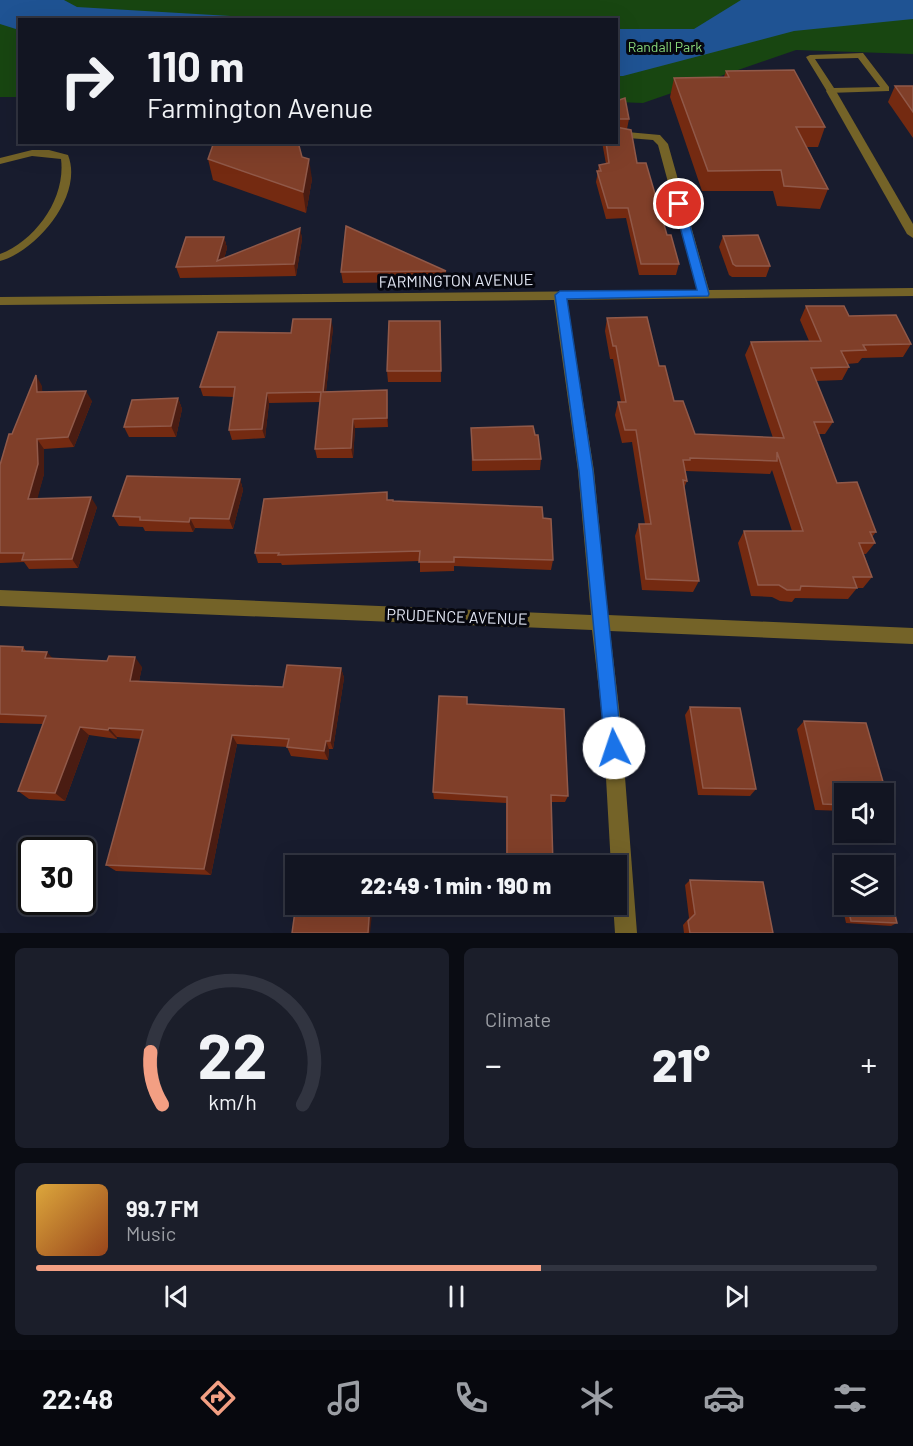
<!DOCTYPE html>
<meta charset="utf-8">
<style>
:root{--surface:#121522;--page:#1b1e2a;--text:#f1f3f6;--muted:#9c9fa5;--line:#313440;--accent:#f39f83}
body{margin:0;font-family:Barlow,sans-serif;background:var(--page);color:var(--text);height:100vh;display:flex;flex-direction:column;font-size:22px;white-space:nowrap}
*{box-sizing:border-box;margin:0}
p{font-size:20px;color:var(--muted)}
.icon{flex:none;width:33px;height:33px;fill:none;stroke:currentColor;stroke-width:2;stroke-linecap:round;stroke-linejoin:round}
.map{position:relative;height:933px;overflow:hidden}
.sheet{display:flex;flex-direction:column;gap:15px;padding:15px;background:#0a0c13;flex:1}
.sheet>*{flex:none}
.banner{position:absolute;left:18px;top:18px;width:600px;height:126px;border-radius:0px;box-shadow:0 6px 24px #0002,0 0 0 2px var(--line);background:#121522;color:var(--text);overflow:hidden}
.tools{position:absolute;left:834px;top:783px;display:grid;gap:12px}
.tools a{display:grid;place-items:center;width:60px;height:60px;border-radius:0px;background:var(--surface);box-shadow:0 6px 24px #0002,0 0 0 2px var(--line);font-size:30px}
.speed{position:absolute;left:18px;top:837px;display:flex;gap:12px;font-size:30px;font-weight:700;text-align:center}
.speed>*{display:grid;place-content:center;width:78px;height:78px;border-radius:50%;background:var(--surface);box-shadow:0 6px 24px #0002,0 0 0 2px var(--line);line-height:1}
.speed .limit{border:3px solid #111;border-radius:9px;background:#fff;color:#111}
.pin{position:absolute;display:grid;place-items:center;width:51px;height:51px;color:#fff;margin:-26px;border:3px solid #fff;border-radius:50%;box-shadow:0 2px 6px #0007}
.me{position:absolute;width:66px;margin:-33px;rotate:356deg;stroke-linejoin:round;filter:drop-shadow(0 0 4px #0008)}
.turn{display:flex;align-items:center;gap:21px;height:126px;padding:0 30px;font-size:27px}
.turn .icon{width:78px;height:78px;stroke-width:2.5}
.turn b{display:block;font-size:42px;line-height:51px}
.big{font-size:45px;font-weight:800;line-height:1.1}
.sheet .card{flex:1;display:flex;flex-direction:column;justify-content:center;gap:9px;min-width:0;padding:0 21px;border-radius:9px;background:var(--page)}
.sheet .dial{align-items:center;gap:0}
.dial svg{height:156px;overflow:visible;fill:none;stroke:var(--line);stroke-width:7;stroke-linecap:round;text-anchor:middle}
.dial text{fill:var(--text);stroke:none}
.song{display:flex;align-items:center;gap:18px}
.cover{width:72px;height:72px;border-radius:9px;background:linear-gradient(135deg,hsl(40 70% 55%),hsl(20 70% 35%))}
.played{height:6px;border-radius:3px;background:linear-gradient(90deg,var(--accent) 60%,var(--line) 60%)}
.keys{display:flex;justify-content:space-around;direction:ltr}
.heat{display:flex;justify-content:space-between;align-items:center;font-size:33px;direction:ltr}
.sheet .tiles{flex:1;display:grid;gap:15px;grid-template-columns:1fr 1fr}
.card:last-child{grid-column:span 2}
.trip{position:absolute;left:285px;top:855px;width:342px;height:60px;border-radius:0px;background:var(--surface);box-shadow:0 6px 24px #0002,0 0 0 2px var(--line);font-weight:800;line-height:60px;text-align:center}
.tabs{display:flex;height:96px;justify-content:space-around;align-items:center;background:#07080e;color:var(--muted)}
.tabs .icon{width:42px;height:42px}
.tabs .selected{color:var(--accent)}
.tabs b{font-size:27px;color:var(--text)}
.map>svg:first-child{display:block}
.green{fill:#184611}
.water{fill:#1f5393}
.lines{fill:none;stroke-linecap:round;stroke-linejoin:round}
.service{fill:#746328;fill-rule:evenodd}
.minor{fill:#746328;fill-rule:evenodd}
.wall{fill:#742a11}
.shaded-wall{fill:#4a1c12}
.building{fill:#803f29;stroke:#905949;stroke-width:1.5}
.route{fill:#1a73e8;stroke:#114b97;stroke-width:1.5}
.labels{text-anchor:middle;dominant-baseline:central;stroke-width:6;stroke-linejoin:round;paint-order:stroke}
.far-park-label{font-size:14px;fill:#88d77b;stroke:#06070f}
.street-label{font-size:16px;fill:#e3e7f4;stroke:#06070f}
</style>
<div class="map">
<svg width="913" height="933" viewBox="0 0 913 933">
<rect width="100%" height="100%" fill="#181c2e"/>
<polygon class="green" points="0,0 913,0 913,54 796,50 643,103 617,102 616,20 20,20 19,97 0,97"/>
<g class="water">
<polygon points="0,0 64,0 77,7 281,19 20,20 19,30 0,24"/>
<polygon points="741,0 913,0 913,19 794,31 623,76 617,76 617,29 694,29"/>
</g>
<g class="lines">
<g class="service">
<path d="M863,53L889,87V91L828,93L806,57L810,55ZM858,58L880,87L834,88L815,59Z"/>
<path d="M32,150H49L68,155C84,195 37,251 0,261V254C36,240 66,198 61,159L32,156L0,164V158Z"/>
</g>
<g class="minor">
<polygon points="828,89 836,91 913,224 913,238 907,234 826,91"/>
<polygon points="616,131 660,135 668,144 709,290 913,288 913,296 567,300 594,471 608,615 913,628 913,644 610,631 621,725 637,933 615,933 613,904 616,904 616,866 611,866 603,725 592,630 0,606 0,590 591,615 578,471 554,300 0,305 0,297 697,290 658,145 653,140 616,137"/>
</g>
</g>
<g class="wall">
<polygon points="726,71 825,127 818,147 807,147 828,189 820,209 777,206 773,191 702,191 670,97 674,78 724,77"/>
<polygon points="895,86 913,86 913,138 888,102"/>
<polygon points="616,101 629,119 627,129 637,163 679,264 676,275 639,275 626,218 606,219 596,182 599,165 606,164 602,142 616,142"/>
<polygon points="302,157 312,179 306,213 213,180 208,159"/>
<polygon points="300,228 302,239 296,276 180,278 176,267 224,237 227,248 224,259"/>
<polygon points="723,236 770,266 766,277 732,277 729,275 719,247"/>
<polygon points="446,271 447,282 343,283 341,272"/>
<polygon points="806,306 849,316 911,344 903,357 862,358 858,363 847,364 849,367 842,380 816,381 833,422 825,434 819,434 837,483 876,532 872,537 875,543 866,554 864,554 872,577 863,588 857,588 848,599 795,598 792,602 780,601 772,597 751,596 738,543 744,531 792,531 772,470 770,474 686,471 685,473 687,481 684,488 699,581 693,592 642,590 635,536 639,524 645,524 632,442 622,443 615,415 618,402 621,402 613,359 610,359 605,331 607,318 659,366 674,401 695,434 773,438 745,355 751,342 809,341 800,320"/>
<polygon points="440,321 441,382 388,382 387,371"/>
<polygon points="333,328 326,391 388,399 388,427 355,428 353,458 317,458 315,449 320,402 269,403 265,438 232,440 229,430 234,397 203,396 200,387 291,333"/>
<polygon points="42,386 42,391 92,401 74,447 44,449 44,474 37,498 97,507 78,568 29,569 24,562 0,563 0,465 12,434"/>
<polygon points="178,398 182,409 176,437 129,437 124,427"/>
<polygon points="471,428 535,435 541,459 540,470 472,471"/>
<polygon points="240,479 243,490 233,529 195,528 193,532 145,531 143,527 119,526 113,516"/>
<polygon points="388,500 393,501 543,518 553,560 551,570 454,566 454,571 420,572 420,561 282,565 281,563 258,563 255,553"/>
<polygon points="0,646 23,647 26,651 53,658 142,667 139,681 283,687 341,668 344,678 333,749 329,749 328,760 291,756 287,747 237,744 211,875 116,871 106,865 141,739 117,737 117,739 89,735 65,801 29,799 18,791 43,724 0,723"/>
<polygon points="467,704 568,796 565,802 551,802 552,866 506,866 506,803 434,799 433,792"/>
<polygon points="690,707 756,789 750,796 698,795 685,715"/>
<polygon points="804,721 866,723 890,806 884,810 884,794 844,794 844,811 815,810 797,729"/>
<polygon points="842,879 844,879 844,904 884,904 897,923 891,926 846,923 837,882"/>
<polygon points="690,880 773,933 684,933 683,925 689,918 685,885"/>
</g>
<g class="shaded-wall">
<polygon points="309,159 312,179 306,213 303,192"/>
<polygon points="300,228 302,239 296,276 294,264"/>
<polygon points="224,237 227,248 222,266 217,261"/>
<polygon points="331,319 333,328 325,401 323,392"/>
<polygon points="36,375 42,386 43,402 37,392"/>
<polygon points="387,390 388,399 388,427 387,418"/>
<polygon points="86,391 92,401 74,447 68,437"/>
<polygon points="267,393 269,403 265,438 262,429"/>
<polygon points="178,398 182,409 176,437 171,426"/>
<polygon points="353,419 355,428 353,458 351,448"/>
<polygon points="37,439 44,449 44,474 35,508 28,499"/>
<polygon points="240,479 243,490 233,529 229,519"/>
<polygon points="91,497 97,507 78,568 72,559"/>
<polygon points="190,518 195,528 193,532 189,522"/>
<polygon points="47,652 56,662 45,658"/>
<polygon points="135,657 142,667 137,691 130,681"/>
<polygon points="341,668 344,678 333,749 330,741"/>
<polygon points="80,727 89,735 65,801 55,793"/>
<polygon points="109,728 117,737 117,739 108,730"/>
<polygon points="232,735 237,744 211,875 204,869"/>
<polygon points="326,741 329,749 328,760 324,751"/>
<polygon points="370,904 373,904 370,933 368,933"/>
</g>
<g class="building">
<polygon points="794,70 825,127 796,127 828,189 784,186 781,170 708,171 674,78 729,77 726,71"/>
<polygon points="895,86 913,86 913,112"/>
<polygon points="625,98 629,119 616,119 616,101"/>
<polygon points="616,127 631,130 637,163 646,163 667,235 671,235 679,264 641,264 628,208 608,208 597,171 601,171 599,165 609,163 606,142 616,142"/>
<polygon points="214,142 298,142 302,157 309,159 303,192 208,159"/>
<polygon points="346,226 446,271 341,272"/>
<polygon points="300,228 294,264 176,267 186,237 224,237 217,261"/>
<polygon points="758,235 770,266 736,266 733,264 723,236"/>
<polygon points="806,306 844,306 849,316 896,315 911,344 863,345 866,350 841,351 849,367 811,368 833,422 814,422 837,483 857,482 876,532 870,532 875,543 859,543 872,577 853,577 857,588 801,586 800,590 787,590 779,585 758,585 744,531 803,531 777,452 777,461 690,458 690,460 683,460 687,481 683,480 699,581 646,579 639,524 651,524 636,430 625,430 618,402 626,402 616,346 613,346 607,318 647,317 659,366 665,366 674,401 683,401 695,434 784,438 751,342 821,341"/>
<polygon points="293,319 331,319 323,392 387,390 387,418 353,419 351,448 315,449 321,392 267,393 262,429 229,430 235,387 200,387 218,332 291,333"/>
<polygon points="389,321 440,321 441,371 387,371"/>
<polygon points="36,375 37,392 86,391 68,437 37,439 38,464 28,499 91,497 72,559 22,560 24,553 0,553 0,465 9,434 12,434"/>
<polygon points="178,398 171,426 124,427 132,400"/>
<polygon points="533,426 535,435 538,435 541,459 473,460 471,428"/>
<polygon points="127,476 240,479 229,519 190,518 189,522 140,520 140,517 113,516"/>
<polygon points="387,492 387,500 393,500 393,501 542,507 543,518 551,519 553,560 454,557 454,562 419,562 420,551 278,555 279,553 255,553 264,499"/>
<polygon points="0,646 23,647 22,651 47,652 45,658 107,661 109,656 135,657 130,681 283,687 287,665 341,668 330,741 326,741 324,751 287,747 289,739 232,735 204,869 106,865 143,730 109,728 108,730 80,727 55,793 18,791 46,716 0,714"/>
<polygon points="439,696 467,697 467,704 564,709 568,796 551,795 553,865 507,863 507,797 433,792"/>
<polygon points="690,707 740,708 756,789 703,788"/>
<polygon points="804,721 866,723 890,806 884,806 884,794 844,794 844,805 823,804"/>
<polygon points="842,879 844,879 844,892"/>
<polygon points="690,880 763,882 773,933 690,933 688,921 695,914"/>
<polygon points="884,882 887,882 897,923 851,921 847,904 884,904"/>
<polygon points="296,904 370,904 368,933 292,933"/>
</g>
<polygon class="route" points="679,201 684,204 709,294 708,296 567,299 593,471 622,748 620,754 614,757 608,754 605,748 579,471 555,295 560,291 697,290 674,204"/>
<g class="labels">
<g class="far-park-label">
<text x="665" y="46">Randall Park</text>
</g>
<g class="street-label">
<text transform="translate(456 280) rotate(-1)">FARMINGTON AVENUE</text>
<text transform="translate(457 616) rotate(2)">PRUDENCE AVENUE</text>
</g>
</g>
</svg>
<div class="tools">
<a><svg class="icon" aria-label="sound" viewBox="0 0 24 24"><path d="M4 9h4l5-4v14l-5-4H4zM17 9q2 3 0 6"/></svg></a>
<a><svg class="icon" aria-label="layers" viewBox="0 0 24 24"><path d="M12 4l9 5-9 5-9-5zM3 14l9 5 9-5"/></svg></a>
</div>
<div class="speed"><div class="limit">30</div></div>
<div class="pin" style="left:679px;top:204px;background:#d93025"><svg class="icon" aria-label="arrive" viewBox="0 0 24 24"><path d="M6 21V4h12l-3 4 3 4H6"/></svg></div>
<svg class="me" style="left:614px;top:748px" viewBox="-20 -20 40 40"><circle r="19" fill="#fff"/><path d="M0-13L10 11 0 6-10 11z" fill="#1a73e8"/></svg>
<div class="trip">22:49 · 1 min · 190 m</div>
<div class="banner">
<div class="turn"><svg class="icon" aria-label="right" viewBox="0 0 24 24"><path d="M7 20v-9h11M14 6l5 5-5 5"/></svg><div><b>110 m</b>Farmington Avenue</div></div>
</div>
</div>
<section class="sheet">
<div class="tiles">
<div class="card dial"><svg viewBox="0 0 100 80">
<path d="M14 69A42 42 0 1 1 86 69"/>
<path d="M14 69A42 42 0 0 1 8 42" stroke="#f39f83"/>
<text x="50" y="56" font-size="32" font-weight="700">22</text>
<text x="50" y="72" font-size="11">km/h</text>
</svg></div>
<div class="card"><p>Climate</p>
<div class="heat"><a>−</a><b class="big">21°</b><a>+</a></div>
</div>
<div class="card">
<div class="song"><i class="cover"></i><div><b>99.7 FM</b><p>Music</p></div></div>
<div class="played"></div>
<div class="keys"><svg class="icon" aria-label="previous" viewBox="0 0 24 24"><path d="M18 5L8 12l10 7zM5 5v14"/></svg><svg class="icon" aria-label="pause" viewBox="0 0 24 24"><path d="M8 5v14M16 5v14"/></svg><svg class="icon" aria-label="next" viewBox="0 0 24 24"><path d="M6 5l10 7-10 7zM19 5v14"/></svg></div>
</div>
</div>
</section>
<nav class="tabs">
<b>22:48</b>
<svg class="icon selected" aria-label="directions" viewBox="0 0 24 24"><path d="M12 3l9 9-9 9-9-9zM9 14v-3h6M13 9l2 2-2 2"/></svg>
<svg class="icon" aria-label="music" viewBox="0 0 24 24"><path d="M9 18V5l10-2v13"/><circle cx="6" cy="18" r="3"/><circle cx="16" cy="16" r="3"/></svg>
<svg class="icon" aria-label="phone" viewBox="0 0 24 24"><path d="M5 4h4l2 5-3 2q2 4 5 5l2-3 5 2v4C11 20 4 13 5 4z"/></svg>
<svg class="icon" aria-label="climate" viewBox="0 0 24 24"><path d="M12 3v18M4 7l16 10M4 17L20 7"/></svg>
<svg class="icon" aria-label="car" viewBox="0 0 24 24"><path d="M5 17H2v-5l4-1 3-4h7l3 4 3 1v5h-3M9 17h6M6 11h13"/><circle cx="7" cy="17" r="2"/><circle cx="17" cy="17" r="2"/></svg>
<svg class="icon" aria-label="filters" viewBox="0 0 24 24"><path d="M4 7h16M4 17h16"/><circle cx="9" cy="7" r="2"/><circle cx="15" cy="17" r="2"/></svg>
</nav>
